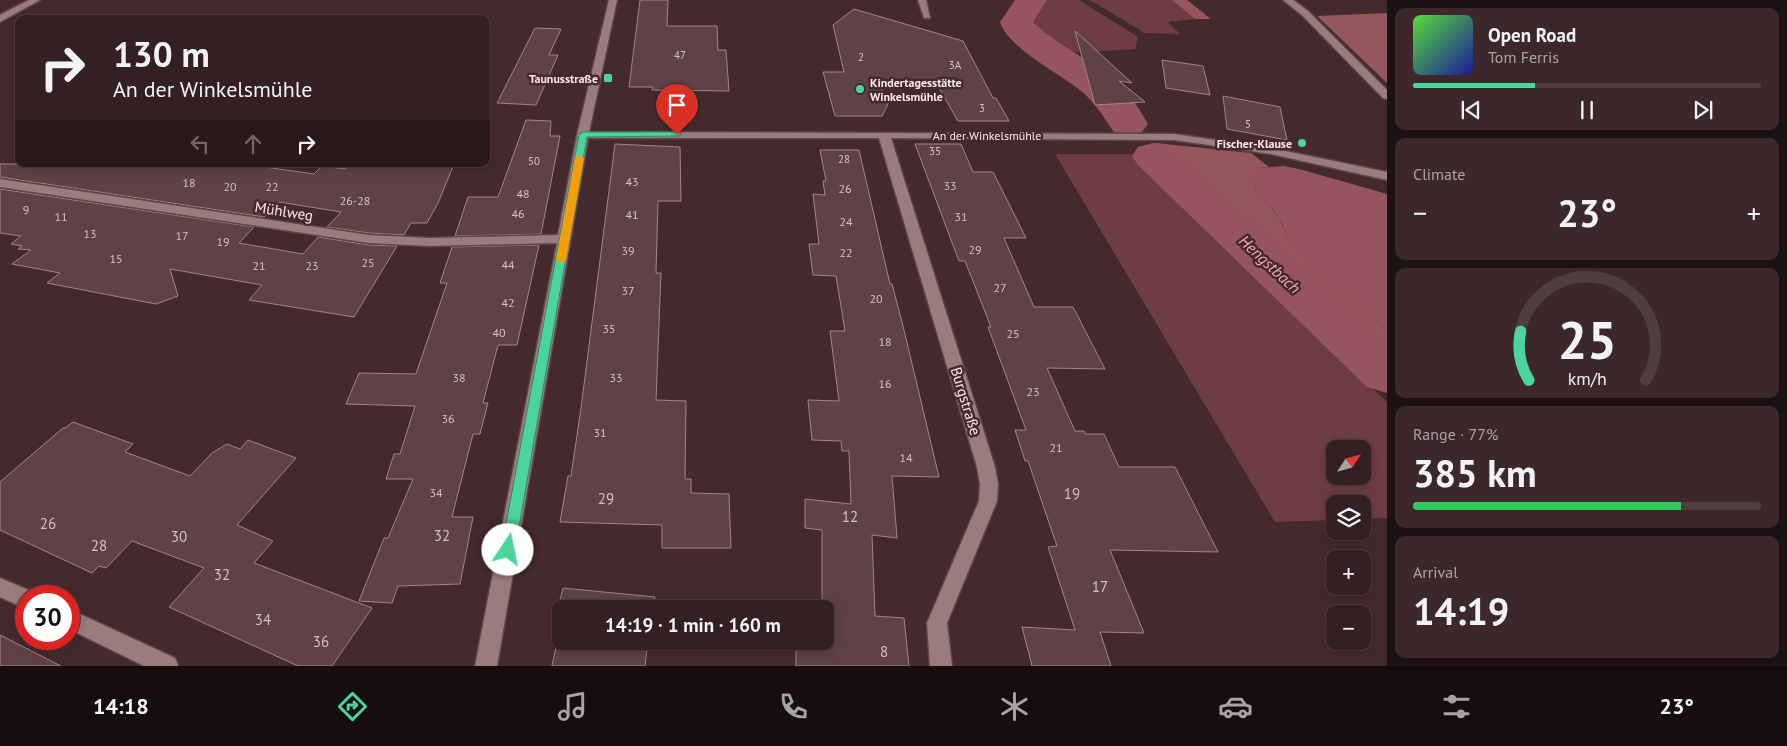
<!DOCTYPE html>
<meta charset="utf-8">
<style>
:root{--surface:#342022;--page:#3c282a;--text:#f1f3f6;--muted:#a9a3a5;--line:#4e3e40;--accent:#4bd49b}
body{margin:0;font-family:"PT Sans",sans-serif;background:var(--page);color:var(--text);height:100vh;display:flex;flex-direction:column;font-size:19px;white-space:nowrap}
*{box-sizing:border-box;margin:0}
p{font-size:16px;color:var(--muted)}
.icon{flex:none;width:28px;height:28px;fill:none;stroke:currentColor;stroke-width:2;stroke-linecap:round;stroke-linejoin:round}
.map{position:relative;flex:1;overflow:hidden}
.details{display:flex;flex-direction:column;gap:8px;padding:8px;background:#1d1213;width:400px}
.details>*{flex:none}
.banner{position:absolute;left:15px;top:15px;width:475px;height:152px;border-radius:10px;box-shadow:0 2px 12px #0003,0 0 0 1px var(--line);background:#342022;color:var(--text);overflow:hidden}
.needle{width:32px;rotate:54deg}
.buttons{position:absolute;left:1326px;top:440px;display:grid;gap:10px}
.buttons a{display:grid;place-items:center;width:45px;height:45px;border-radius:10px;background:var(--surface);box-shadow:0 2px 12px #0003,0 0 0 1px var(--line);font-size:25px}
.speed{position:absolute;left:15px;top:585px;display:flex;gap:10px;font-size:25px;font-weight:700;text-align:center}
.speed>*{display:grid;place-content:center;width:65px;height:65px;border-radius:50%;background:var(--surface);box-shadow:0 2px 12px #0003,0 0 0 1px var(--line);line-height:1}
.speed .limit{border:8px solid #d22;background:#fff;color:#111}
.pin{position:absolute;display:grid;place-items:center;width:42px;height:42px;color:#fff;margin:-51px -21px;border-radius:50% 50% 50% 0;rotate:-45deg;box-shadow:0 0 5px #0007}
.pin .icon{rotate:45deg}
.me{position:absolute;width:55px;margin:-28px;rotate:11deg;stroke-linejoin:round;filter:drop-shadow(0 0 4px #0008)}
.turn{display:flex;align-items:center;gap:18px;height:105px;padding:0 15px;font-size:22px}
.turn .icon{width:65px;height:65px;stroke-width:2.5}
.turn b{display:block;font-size:35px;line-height:42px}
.lanes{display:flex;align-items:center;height:48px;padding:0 15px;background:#0003;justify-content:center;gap:25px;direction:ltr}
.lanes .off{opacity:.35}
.big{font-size:38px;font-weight:700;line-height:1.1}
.details .widget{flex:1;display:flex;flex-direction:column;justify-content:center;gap:8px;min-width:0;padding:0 18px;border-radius:10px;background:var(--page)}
.details .dial{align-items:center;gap:0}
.dial svg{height:130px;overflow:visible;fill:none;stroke:var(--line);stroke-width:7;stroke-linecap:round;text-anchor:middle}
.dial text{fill:var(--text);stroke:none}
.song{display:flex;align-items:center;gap:15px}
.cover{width:60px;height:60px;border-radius:8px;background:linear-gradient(135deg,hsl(110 70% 55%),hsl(240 70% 35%))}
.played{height:5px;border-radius:2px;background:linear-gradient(90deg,var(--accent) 35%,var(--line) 35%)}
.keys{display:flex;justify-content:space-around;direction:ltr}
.heat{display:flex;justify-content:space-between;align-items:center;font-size:28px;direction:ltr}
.charge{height:8px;border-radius:4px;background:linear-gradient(90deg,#34c759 77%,var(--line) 0)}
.trip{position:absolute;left:552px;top:600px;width:282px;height:50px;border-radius:10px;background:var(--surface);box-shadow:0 2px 12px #0003,0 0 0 1px var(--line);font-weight:700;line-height:50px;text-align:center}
.menu{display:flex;height:80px;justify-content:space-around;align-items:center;background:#150d0e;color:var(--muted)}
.menu .icon{width:35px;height:35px}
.menu .active{color:var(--accent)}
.menu b{font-size:22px;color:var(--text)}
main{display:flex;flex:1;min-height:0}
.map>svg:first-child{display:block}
.green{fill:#6d3d43;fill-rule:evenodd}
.forest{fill:#96565e}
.water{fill:#96555e}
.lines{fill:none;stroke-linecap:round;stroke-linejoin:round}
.river{fill:#96555e;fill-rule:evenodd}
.building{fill:#5e4245;stroke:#a48486}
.street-casing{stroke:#5d4649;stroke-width:3}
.secondary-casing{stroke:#5d4649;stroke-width:3}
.street{fill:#9b7c7e;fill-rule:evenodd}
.secondary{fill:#9b7c7e;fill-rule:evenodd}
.route{fill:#4bd49b;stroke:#318a65}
.slow{fill:#f59e0b}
.poi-dot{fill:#4bd49b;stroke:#452a2d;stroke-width:2}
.labels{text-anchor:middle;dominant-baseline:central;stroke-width:5;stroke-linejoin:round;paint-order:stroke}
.far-number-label{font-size:11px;fill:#d5c1c2}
.far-poi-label{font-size:12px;font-weight:bold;fill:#fdebec;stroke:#452a2d;text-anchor:end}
.far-street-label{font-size:12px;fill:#fdebec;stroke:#452a2d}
.number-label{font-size:12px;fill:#d5c1c2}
.street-label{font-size:15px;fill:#fdebec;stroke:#452a2d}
.near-number-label{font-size:15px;fill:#d5c1c2}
.water-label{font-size:16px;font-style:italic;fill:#f7a9b1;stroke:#452a2d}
</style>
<main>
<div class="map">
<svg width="1387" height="666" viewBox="0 0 1387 666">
<rect width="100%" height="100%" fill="#452a2d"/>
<g class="green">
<polygon points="1045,0 1079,0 1138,37 1135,49 1066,53 1029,24"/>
<polygon points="1090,0 1172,0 1195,19 1168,22 1180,34 1145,33"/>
<path d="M1055,154H1135L1219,242L1387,402V518L1363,519L1362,504H1335V520L1275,522ZM1335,449H1362V476H1335Z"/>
</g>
<g class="forest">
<polygon points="1172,0 1187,0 1211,19 1195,19"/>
<polygon points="1387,13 1387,83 1317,16"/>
<polygon points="1156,143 1251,153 1269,167 1259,168 1255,190 1279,217 1288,241 1300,255 1323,278 1387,330 1387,387 1158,168 1140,147"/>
</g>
<path class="water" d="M1284,166L1299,169L1387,194V330C1354,303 1317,278 1290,244C1284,236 1284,224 1278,216C1268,202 1248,191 1252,172L1259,168Z"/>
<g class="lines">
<g class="river">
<path d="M1015,0H1047L1033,22C1059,47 1094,61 1121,86C1132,97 1140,110 1148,124L1142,132L1128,136L1114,132C1103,117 1096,103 1081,91C1058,72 1010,50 1000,22Z"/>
<polygon points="1153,143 1168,147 1387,339 1387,393 1367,387 1138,165 1132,156 1138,147"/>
</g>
</g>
<g class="building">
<polygon points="640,0 668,0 667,26 717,26 718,50 726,50 729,91 652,90 653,87 629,87"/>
<polygon points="854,9 963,41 993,98 996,98 1009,121 958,121 935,81 879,82 888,104 882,116 835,116 823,72 844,72 833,25"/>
<polygon points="535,28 561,29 549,55 558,55 536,105 497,103"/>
<polygon points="1075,31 1132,83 1119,81 1145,102 1095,105"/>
<polygon points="1162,60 1203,66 1210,95 1166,88"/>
<polygon points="1223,96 1280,107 1287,140 1227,129"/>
<polygon points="526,120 551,121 550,136 560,136 541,234 455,236 468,197 498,197"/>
<polygon points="615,144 680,147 681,201 658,201 656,273 661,273 656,400 686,401 685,479 691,479 691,493 729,494 731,548 662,548 662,525 560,522 568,476 571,476 581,408"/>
<polygon points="915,144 961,144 973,172 993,172 1026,238 1004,238 1034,307 1073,307 1105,369 1047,368 1075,431 1084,431 1085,434 1104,434 1119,467 1175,467 1218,552 1110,550 1144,633 1100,632 1111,666 1032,666 1022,627 1075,630 1048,547 1057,546 1028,461 1025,461 1015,430 1026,430 988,327 991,327 965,261 959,261"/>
<polygon points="820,150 859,150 890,284 892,284 904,330 939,477 892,476 897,538 872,535 875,616 904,618 909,666 796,666 796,641 826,641 826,609 822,609 822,530 805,528 805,499 851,504 849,451 842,451 841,441 812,440 808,400 839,401 830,331 845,331 836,276 813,275 809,244 819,244 813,194 825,195 823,181 826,181"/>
<polygon points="0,164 244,164 314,174 322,166 345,169 350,164 454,164 438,203 427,223 411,223 404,235 369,233 327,227 341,212 279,202 264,217 0,177"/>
<polygon points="0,189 254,227 239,243 303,254 318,237 369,245 397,246 354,317 249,300 262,285 170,269 178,296 156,304 47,283 60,273 12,264 31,250 18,249 22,246 11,244 21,236 0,233"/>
<polygon points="539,245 517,345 498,345 483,403 488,403 480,434 473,434 452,517 473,517 460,584 398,586 392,603 359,601 384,538 388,538 413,479 386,479 394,454 400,454 415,406 346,404 359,373 416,374 447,283 440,283 452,247"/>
<polygon points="73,422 133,444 125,452 190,476 212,453 227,444 240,449 248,440 296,458 237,525 273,541 254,563 372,608 332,666 298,666 169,607 204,568 132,541 106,568 99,566 92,573 0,530 0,482 63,428 65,428"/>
<polygon points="563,588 655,597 653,609 561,609 561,641 648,641 645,666 552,666 558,637 551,636"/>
<polygon points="0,635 61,666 0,666"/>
</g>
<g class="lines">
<g class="street-casing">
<g id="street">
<polygon points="609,0 617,0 589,132 1174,134 1271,148 1387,172 1387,180 1271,154 1174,140 891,138 995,467 998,484 997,501 947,623 952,666 930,666 927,623 979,501 980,484 977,467 879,138 588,138 497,666 475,666 557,243 430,246 369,243 0,187 0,179 369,235 430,238 558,235 577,135"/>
<polygon points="918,0 926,0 930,18 924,18"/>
<polygon points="1283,0 1293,0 1308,11 1387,90 1387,99 1383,98 1302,15"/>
<polygon points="0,578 33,592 35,596 26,596 26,609 0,597"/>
<polygon points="69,609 175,658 178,666 144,666 69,629"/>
</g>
</g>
<g class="secondary-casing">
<polygon id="secondary" points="29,0 40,0 0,22 0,15"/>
</g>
<use href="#street" class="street"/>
<use href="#secondary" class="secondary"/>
</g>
<polygon class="route" points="677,132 680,133 680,136 587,137 515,550 513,554 508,556 503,554 501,550 579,135 583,132"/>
<polygon class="slow" points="579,155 584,158 566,260 561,263 556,260 575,158"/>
<g class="poi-dot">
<rect x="603" y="73" width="10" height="10" rx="2.5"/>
<circle cx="860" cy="89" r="5"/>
<circle cx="1302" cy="143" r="5"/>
</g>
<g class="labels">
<g class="far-number-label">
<text x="680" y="55">47</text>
<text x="861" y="57">2</text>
<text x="955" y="65">3A</text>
<text x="982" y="108">3</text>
<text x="1248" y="124">5</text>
<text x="935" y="151">35</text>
<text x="844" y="159">28</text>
<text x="534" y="161">50</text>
</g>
<g class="far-poi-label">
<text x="598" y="78">Taunusstraße</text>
<text x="870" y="82" text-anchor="start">Kindertagesstätte<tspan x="870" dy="14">Winkelsmühle</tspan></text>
<text x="1292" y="143">Fischer-Klause</text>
</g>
<g class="far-street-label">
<text x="987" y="135">An der Winkelsmühle</text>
</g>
<g class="number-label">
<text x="632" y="181">43</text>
<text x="189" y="182">18</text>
<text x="950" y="185">33</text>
<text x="230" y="186">20</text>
<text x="272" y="186">22</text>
<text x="845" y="188">26</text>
<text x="523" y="193">48</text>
<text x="355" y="200">26-28</text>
<text x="26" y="209">9</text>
<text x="518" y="213">46</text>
<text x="632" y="214">41</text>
<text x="61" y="216">11</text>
<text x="961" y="216">31</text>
<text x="846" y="221">24</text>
<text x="90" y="233">13</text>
<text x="182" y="235">17</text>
<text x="223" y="241">19</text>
<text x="975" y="249">29</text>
<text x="628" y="250">39</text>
<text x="846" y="252">22</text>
<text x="116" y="258">15</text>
<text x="368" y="262">25</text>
<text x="508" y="264">44</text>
<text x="259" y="265">21</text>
<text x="312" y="265">23</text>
<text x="1000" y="287">27</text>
<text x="628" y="290">37</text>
<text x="876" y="298">20</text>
<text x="508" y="302">42</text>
<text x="609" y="328">35</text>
<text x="499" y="332">40</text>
<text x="1013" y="333">25</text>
<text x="885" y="341">18</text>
<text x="459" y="377">38</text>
<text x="616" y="377">33</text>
<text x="885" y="383">16</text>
<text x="1033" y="391">23</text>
<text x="448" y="418">36</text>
<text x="600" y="432">31</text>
<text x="1056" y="447">21</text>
<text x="906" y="457">14</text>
<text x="436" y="492">34</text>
</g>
<g class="street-label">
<text transform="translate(284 211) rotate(9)">Mühlweg</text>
<text transform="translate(966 401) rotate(73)">Burgstraße</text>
</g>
<g class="near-number-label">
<text x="1072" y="493">19</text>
<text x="606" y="498">29</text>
<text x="850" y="516">12</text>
<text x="48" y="523">26</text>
<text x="442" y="535">32</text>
<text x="179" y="536">30</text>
<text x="99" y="545">28</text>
<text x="222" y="574">32</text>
<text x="1100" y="586">17</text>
<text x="263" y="619">34</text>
<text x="321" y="641">36</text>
<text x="884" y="651">8</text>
</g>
<g class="water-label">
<text transform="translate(1270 264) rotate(43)">Hengstbach</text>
</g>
</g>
</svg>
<div class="buttons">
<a><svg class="needle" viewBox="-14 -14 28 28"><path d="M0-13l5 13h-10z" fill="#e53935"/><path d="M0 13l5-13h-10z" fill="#a9a3a5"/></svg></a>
<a><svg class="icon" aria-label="layers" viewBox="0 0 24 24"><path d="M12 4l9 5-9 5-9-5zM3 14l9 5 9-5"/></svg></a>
<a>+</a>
<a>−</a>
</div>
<div class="speed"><div class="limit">30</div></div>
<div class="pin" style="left:677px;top:135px;background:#d93025"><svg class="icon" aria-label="arrive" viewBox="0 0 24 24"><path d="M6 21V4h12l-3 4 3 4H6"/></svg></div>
<svg class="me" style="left:508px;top:550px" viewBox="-20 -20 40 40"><circle r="19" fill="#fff"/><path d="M0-13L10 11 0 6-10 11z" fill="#4bd49b"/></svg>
<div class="trip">14:19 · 1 min · 160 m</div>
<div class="banner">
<div class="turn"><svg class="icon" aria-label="right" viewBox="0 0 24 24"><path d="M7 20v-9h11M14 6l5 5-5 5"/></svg><div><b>130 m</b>An der Winkelsmühle</div></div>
<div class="lanes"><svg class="icon off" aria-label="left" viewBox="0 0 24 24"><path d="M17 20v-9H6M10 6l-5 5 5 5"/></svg><svg class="icon off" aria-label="ahead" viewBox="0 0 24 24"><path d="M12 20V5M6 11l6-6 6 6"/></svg><svg class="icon" aria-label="right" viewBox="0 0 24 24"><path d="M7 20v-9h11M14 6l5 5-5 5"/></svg></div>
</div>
</div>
<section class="details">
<div class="widget">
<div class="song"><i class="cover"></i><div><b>Open Road</b><p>Tom Ferris</p></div></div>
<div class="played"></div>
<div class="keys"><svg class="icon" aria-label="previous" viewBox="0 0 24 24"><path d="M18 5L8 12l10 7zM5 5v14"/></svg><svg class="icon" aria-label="pause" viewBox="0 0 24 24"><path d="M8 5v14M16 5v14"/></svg><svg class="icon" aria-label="next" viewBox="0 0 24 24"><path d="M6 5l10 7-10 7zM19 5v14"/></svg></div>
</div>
<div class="widget"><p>Climate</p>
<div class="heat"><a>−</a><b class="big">23°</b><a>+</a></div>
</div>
<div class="widget dial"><svg viewBox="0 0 100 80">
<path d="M14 69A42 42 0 1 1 86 69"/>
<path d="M14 69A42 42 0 0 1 9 39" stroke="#4bd49b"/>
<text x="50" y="56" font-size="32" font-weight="700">25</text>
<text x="50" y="72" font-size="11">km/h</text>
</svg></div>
<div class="widget"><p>Range · 77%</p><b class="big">385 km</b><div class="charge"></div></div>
<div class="widget"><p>Arrival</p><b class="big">14:19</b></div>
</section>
</main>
<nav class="menu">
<b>14:18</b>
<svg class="icon active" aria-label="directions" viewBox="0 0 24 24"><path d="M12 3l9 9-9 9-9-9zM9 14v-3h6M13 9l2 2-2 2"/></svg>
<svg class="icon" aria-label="music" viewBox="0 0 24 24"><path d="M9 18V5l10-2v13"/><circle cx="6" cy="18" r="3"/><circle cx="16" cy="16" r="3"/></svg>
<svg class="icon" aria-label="phone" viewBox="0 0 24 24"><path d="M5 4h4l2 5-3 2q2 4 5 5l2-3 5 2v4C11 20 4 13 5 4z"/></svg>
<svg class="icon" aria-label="climate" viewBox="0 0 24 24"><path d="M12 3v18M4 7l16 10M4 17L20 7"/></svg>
<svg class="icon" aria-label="car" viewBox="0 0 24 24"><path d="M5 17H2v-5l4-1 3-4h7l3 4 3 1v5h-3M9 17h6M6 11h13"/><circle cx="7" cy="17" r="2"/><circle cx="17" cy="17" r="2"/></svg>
<svg class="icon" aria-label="filters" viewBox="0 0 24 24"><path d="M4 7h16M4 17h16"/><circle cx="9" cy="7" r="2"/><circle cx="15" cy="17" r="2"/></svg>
<b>23°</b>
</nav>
